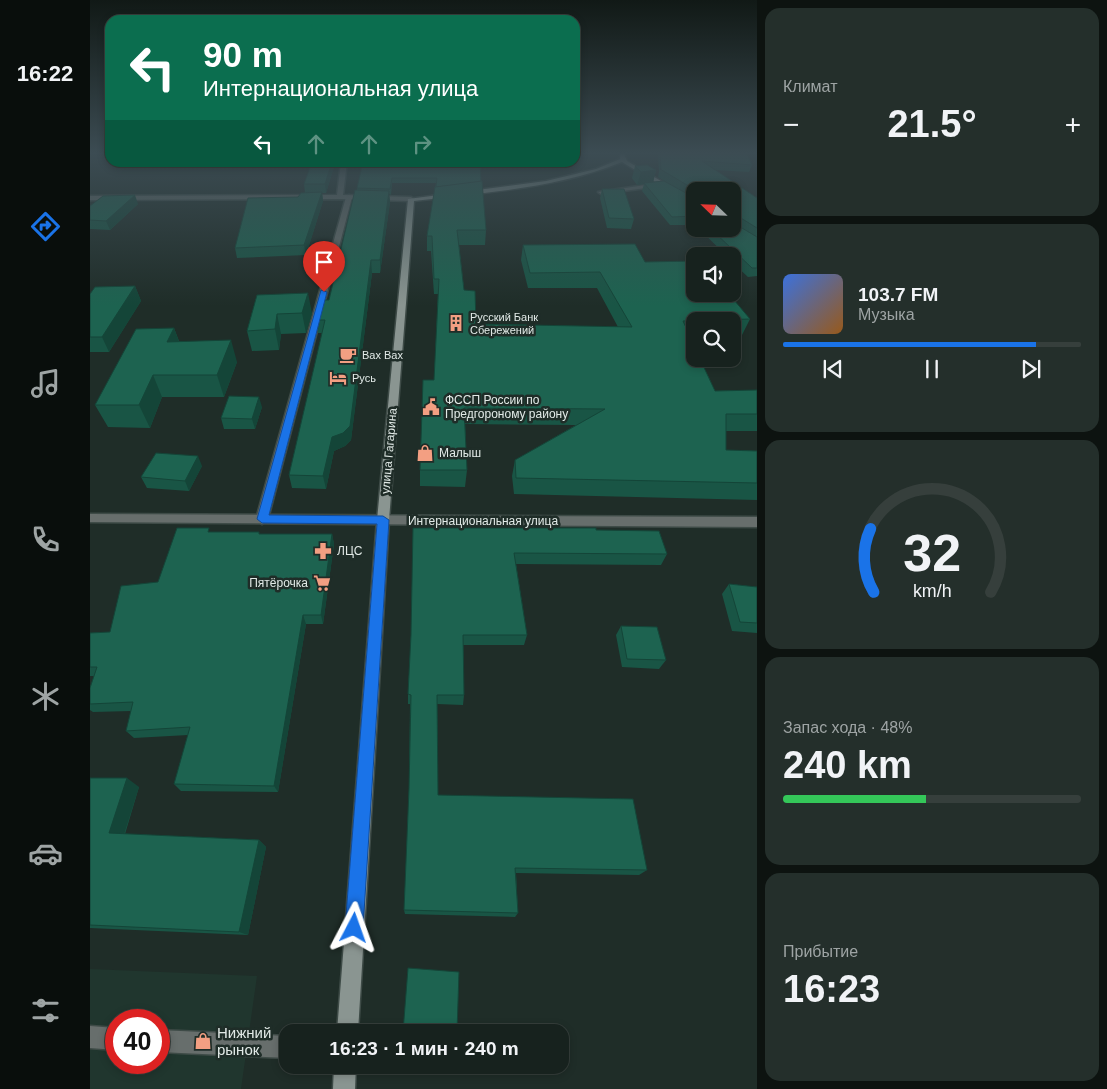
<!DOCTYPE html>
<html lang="ru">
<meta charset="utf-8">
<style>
:root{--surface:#17221e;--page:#242f2b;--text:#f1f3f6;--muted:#9ea4a4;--line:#363f3c;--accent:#1a73e8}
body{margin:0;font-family:Helvetica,sans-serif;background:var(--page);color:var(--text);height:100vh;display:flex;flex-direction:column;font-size:19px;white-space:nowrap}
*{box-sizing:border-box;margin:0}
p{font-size:16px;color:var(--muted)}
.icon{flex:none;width:28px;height:28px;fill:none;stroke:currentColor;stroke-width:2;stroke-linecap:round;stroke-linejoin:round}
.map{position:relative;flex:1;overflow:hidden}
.details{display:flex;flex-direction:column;gap:8px;padding:8px;background:#0d1310;width:350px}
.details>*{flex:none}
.top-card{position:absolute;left:15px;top:15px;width:475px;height:152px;border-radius:15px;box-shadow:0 2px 8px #0003,0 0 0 1px var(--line);background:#0b6e4f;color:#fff;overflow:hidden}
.needle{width:32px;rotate:293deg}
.fabs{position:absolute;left:596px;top:182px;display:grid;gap:10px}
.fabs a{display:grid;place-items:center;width:55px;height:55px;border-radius:10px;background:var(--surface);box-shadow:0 2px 8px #0003,0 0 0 1px var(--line);font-size:25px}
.speed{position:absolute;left:15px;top:1009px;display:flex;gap:10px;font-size:25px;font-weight:700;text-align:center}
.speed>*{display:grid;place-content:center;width:65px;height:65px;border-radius:50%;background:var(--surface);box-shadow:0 2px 8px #0003,0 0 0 1px var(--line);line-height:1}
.speed .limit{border:8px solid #d22;background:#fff;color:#111}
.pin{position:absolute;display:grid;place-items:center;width:42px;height:42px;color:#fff;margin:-51px -21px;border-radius:50% 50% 50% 0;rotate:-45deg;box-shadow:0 0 5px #0007}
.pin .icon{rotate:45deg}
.me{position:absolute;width:55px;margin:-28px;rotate:4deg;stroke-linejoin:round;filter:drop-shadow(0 0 4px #0008)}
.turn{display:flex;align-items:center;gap:18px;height:105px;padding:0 15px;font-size:22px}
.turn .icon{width:65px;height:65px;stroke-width:2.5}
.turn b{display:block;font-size:35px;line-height:42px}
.lanes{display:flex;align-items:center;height:48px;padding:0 15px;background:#0003;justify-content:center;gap:25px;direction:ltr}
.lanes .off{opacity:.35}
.big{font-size:38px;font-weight:600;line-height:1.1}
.details .widget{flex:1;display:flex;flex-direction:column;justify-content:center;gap:8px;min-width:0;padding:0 18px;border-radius:15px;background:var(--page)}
.details .dial{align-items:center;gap:0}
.dial svg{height:130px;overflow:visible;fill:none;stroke:var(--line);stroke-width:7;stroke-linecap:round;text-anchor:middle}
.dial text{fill:var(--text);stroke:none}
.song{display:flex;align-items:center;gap:15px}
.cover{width:60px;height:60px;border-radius:8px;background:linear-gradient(135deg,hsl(220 70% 55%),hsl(30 70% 35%))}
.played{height:5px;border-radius:2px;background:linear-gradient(90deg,var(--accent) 85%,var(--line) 85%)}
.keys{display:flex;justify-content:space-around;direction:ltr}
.heat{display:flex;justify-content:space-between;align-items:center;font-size:28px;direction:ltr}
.charge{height:8px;border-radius:4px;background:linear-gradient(90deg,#34c759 48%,var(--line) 0)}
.trip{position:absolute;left:189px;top:1024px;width:290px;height:50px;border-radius:15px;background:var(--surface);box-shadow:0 2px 8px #0003,0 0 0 1px var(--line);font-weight:600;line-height:50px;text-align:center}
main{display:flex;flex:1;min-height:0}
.menu{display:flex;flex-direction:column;width:90px;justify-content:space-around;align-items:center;background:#090e0c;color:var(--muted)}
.menu .icon{width:35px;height:35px}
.menu .current{color:var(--accent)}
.menu b{font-size:22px;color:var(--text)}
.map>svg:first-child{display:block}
.built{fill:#20362e;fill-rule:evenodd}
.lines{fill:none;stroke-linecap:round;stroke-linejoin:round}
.lane-casing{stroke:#3e4b47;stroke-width:3}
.street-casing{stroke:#3e4b47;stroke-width:3}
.secondary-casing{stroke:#3e4b47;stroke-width:3}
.lane{fill:#676e6c;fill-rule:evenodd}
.street{fill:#676e6c;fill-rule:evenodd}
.secondary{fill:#8a9591;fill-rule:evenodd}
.wall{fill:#195545}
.shaded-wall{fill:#144538}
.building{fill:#1d6350;stroke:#144538}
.route{fill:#1a73e8;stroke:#114b97}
.labels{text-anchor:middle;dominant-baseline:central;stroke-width:5;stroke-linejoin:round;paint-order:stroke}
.far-poi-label{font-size:11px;fill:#e2eae7;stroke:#1f2d28;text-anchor:start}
.poi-label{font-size:12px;fill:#e2eae7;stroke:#1f2d28;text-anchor:start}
.street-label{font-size:12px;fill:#e2eae7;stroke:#1f2d28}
.near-poi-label{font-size:15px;fill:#e2eae7;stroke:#1f2d28;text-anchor:start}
</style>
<main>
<nav class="menu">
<b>16:22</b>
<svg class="icon current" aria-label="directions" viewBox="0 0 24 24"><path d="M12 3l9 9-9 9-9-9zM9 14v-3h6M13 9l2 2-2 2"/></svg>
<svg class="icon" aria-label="music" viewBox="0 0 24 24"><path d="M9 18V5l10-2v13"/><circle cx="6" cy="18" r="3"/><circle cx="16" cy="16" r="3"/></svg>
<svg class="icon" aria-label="phone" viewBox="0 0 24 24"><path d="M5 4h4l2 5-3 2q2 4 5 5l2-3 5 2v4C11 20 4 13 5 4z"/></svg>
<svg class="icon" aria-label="climate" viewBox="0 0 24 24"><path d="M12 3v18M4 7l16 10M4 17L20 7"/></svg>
<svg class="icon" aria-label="car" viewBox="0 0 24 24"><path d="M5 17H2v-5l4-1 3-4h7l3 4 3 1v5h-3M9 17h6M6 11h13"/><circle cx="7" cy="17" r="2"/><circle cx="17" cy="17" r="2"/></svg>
<svg class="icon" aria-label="filters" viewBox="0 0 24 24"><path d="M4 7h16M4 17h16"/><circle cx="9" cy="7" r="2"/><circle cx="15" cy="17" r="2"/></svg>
</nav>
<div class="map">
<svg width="667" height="1089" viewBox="0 0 667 1089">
<rect width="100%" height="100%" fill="#1f2d28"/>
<path class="built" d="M0,969L167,976L151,1089H0ZM26,1020H69V1062H26Z"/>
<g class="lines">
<g class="lane-casing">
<g id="lane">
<polygon points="569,183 571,186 511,194 508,192"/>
<polygon points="259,195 262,197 178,519 172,524 166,519 256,197"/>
</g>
</g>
<g class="street-casing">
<g id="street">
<polygon points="251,162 257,162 253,195 321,197 324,199 321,201 250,199 0,200 0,196 247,195"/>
<polygon points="0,514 667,517 667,527 0,522"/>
<polygon points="0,1026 26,1028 26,1050 0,1048"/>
<polygon points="69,1030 198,1036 198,1058 69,1052"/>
</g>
</g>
<g class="secondary-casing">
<g id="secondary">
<path d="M530,154H534L537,161L605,201V206L532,162C465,189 395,192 324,201L299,520L268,1032H247L287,520L318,199L456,181L506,169L530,159Z"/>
<polygon points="244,1065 266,1065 265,1089 243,1089"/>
</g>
</g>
<use href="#lane" class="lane"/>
<use href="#street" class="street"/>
<use href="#secondary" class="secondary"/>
</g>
<g class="wall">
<polygon points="568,154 657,154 662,165 659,172 625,170 667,198 667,276 658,277 642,262 642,256 637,256 609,229 642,229 642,191 605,191 605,225 580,225 552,191 554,184 547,185 542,178 545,166 566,170 563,182 574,181 568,177 569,172"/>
<polygon points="273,162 391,182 396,230 395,245 369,245 374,290 386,324 528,327 507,288 438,288 431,260 433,245 555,262 660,319 652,335 642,335 642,321 605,321 605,337 600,337 625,391 667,390 667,431 636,431 636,450 667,451 667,500 424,494 422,476 425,460 486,425 375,424 377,470 375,487 330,486 330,470 344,380 348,294 344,294 341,251 337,251 337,236 346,183 302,183 301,195 299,194 300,202 290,273 282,273 261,440 255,446 244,451 236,489 202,488 199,475 232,333 228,333 226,320 239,300 267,190"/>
<polygon points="245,163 236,193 232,193 233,201 216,255 147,258 145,248 208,197 215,193 214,184"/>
<polygon points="512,189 544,219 541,229 517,228 510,198"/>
<polygon points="48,204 20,230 0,229 0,206"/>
<polygon points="45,286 51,301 19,352 0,352 0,294"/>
<polygon points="167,295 222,313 216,333 191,334 189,350 162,351 157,331"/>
<polygon points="84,328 89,341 147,362 134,397 72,397 60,428 18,427 5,405"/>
<polygon points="172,407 165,429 134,429 131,418"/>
<polygon points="112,466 99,491 57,488 51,477"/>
<polygon points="323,528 577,554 571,565 426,564 437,635 434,645 373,645 374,695 373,705 347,704 348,795 557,870 549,875 426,873 428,913 425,917 315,914 314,910 319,789 320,704 318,704 318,694 321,635"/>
<polygon points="121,532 169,534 242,534 244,544 233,624 216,624 188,792 91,791 84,784 98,735 44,738 36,731 41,711 3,712 0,710 0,688 4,676 0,676 0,633 20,632 68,582"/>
<polygon points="639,584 667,587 667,633 642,631 632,594"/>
<polygon points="531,626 576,660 569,669 532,667 526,635"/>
<polygon points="0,778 49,787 35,834 169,840 176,847 158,935 0,928"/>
</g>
<g class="shaded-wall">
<polygon points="242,162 245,162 245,163 236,193 235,184"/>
<polygon points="566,170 563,183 547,185 551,172"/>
<polygon points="299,191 300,202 290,273 290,260"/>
<polygon points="232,192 233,201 216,255 214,245"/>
<polygon points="45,195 48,204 20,230 16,221"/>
<polygon points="646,215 643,223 642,224 642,219 644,216"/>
<polygon points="281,260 282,273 261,440 255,446 244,451 236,489 233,476"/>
<polygon points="45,286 51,301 19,352 12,337"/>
<polygon points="218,293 222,313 216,333 212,313"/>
<polygon points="187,314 191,334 189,350 185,329"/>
<polygon points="84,328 92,350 77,342"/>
<polygon points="141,340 147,362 134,397 127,375"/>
<polygon points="63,375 72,397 60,428 49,405"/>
<polygon points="169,397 172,407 165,429 162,419"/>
<polygon points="108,456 112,466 99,491 95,481"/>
<polygon points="242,534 244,544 233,624 231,615"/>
<polygon points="213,615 216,624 188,792 184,786"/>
<polygon points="37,778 49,787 32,841 19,833"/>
<polygon points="169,840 176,847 158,935 149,932"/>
</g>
<g class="building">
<polygon points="570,154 657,154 662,165 612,161 667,198 667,228 646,215 644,216 642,221 642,191 607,191 570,169 571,169"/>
<polygon points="222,162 242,162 235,184 214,184"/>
<polygon points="273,162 390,162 391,182 346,187 347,178 302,178 300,189 267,188"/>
<polygon points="557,165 566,170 551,172 545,166"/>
<polygon points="392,181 396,230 367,230 374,290 385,291 386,324 542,327 510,272 440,273 433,245 545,244 555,262 605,261 605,294 639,294 660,319 593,321 605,347 605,359 610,359 625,391 667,390 667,414 636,414 636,450 667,451 667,483 426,478 425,460 515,409 374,408 377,470 330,470 333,380 344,380 349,279 344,279 342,236 337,236 345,187"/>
<polygon points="574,181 605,198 605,216 582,217 554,183"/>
<polygon points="512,189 534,189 544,219 519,218"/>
<polygon points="265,190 299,191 290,260 281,260 260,426 253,433 242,437 233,476 199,475 235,320 226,320 232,300 239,300"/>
<polygon points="232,192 214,245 145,248 158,198 208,197 211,193"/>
<polygon points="45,195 16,221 0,220 0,206 13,196"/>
<polygon points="642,222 667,237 667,268 662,268 621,229 642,229"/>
<polygon points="45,286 12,337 0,337 0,294 5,287"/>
<polygon points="218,293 212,313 187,314 185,329 157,331 167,295"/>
<polygon points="84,328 77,342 141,340 127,375 63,375 49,405 5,405 46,329"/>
<polygon points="139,396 169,397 162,419 131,418"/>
<polygon points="66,453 108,456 95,481 51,477"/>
<polygon points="87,528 119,528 118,532 169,532 169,534 242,534 231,615 213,615 184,786 84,784 100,727 36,731 43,702 0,704 0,688 7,667 0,667 0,633 20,632 31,586 68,582"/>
<polygon points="323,528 506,528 506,530 569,531 577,554 424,553 437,635 373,635 374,695 347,695 348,795 543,799 557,870 425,868 428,913 314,910 319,789 321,695 318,694 321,635"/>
<polygon points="639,584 667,587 667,623 650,622"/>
<polygon points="531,626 567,627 576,660 537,659"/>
<polygon points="0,778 37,778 19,833 169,840 149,932 0,925"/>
<polygon points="318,968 369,972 367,1032 313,1032"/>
<polygon points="328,1065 366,1065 366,1069"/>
</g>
<linearGradient id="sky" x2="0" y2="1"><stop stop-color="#111916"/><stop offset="0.5" stop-color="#3c4c53"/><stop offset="1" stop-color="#3c4c53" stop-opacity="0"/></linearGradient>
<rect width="667" height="306" fill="url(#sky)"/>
<polygon class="route" points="231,290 237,292 179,515 293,516 299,520 273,928 270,934 264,936 258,934 255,928 287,524 172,523 167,519"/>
<defs>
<g id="building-bare" transform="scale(1.35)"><path d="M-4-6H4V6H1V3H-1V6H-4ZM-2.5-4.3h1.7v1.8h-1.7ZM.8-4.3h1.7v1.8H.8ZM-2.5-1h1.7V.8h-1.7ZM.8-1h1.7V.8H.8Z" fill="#f39f82" stroke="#1f2d28" stroke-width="2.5" paint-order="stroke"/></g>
<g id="cafe-bare" transform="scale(1.35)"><path d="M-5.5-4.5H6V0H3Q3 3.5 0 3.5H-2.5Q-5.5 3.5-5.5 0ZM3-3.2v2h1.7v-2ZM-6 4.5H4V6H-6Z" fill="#f39f82" stroke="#1f2d28" stroke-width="2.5" paint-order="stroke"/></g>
<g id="hotel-bare" transform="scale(1.35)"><path d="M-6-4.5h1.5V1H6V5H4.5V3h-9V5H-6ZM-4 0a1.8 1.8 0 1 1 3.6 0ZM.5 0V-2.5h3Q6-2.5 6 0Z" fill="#f39f82" stroke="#1f2d28" stroke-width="2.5" paint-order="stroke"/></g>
<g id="civic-bare" transform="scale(1.35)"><path d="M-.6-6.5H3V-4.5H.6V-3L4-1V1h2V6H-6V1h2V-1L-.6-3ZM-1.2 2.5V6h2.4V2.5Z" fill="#f39f82" stroke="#1f2d28" stroke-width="2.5" paint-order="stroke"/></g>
<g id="shop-bare" transform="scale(1.35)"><path d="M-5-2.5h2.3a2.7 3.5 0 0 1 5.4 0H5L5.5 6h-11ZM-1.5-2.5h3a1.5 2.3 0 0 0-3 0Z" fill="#f39f82" stroke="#1f2d28" stroke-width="2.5" paint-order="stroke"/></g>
<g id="pharmacy-bare" transform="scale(1.35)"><path d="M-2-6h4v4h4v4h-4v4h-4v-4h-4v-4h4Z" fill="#f39f82" stroke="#1f2d28" stroke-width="2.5" paint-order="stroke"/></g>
<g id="supermarket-bare" transform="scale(1.35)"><path d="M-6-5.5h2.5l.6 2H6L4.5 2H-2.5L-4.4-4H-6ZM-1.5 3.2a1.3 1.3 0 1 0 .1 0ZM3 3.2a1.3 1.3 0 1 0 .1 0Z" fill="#f39f82" stroke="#1f2d28" stroke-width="2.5" paint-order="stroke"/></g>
</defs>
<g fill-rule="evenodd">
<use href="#building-bare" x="366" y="323"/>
<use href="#cafe-bare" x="258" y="355"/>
<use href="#hotel-bare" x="248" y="378"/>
<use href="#civic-bare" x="341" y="407"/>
<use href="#shop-bare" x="335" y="453"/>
<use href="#pharmacy-bare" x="233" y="551"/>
<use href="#supermarket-bare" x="232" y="583"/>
<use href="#shop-bare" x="113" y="1041"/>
</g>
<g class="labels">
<g class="far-poi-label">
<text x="380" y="317">Русский Банк<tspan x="380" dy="13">Сбережений</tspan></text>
<text x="272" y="355">Вах Вах</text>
<text x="262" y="378">Русь</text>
</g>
<g class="poi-label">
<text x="355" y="400">ФССП России по<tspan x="355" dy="14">Предгороному району</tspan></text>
<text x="349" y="453">Малыш</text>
<text x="247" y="551">ЛЦС</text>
<text x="218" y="583" text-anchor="end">Пятёрочка</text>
</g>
<g class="street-label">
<text transform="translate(299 451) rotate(-85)">улица Гагарина</text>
<text x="393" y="521">Интернациональная улица</text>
</g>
<g class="near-poi-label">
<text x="127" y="1032">Нижний<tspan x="127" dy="17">рынок</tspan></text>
</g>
</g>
</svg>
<div class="fabs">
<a><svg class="needle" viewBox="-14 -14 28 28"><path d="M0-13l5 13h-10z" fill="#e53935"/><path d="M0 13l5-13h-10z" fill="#9ea4a4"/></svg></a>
<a><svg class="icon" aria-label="sound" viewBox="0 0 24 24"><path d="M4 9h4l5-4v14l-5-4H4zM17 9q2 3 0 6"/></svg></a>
<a><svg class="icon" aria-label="search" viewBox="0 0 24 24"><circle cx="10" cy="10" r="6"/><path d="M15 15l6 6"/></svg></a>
</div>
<div class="speed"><div class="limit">40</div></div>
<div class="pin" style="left:234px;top:292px;background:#d93025"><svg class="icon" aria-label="arrive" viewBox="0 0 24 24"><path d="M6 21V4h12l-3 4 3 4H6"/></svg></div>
<svg class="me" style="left:264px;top:928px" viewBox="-20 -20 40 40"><path d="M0-17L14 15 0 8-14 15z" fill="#1a73e8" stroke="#fff" stroke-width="4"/></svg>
<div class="trip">16:23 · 1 мин · 240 m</div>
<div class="top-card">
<div class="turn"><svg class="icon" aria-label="left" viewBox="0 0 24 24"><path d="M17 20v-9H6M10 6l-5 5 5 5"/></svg><div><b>90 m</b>Интернациональная улица</div></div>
<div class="lanes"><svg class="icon" aria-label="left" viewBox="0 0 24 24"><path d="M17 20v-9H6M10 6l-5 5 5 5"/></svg><svg class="icon off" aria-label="ahead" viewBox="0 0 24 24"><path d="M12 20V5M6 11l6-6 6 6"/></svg><svg class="icon off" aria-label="ahead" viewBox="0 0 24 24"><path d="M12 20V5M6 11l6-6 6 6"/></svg><svg class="icon off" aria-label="right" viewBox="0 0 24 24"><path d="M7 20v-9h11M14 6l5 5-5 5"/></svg></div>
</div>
</div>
<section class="details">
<div class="widget"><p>Климат</p>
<div class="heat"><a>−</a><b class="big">21.5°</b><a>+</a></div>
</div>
<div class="widget">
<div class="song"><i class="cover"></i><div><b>103.7 FM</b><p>Музыка</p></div></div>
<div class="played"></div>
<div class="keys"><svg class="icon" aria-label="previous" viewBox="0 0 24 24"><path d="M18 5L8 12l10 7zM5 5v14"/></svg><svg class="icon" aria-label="pause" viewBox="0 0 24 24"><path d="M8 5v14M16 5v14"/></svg><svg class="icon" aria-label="next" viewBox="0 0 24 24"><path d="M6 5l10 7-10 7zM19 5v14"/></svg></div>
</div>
<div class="widget dial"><svg viewBox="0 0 100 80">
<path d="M14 69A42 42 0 1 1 86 69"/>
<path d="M14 69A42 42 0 0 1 12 30" stroke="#1a73e8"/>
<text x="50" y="56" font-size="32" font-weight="700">32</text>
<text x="50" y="72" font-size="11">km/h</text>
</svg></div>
<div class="widget"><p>Запас хода · 48%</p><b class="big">240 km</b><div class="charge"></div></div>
<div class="widget"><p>Прибытие</p><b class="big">16:23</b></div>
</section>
</main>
